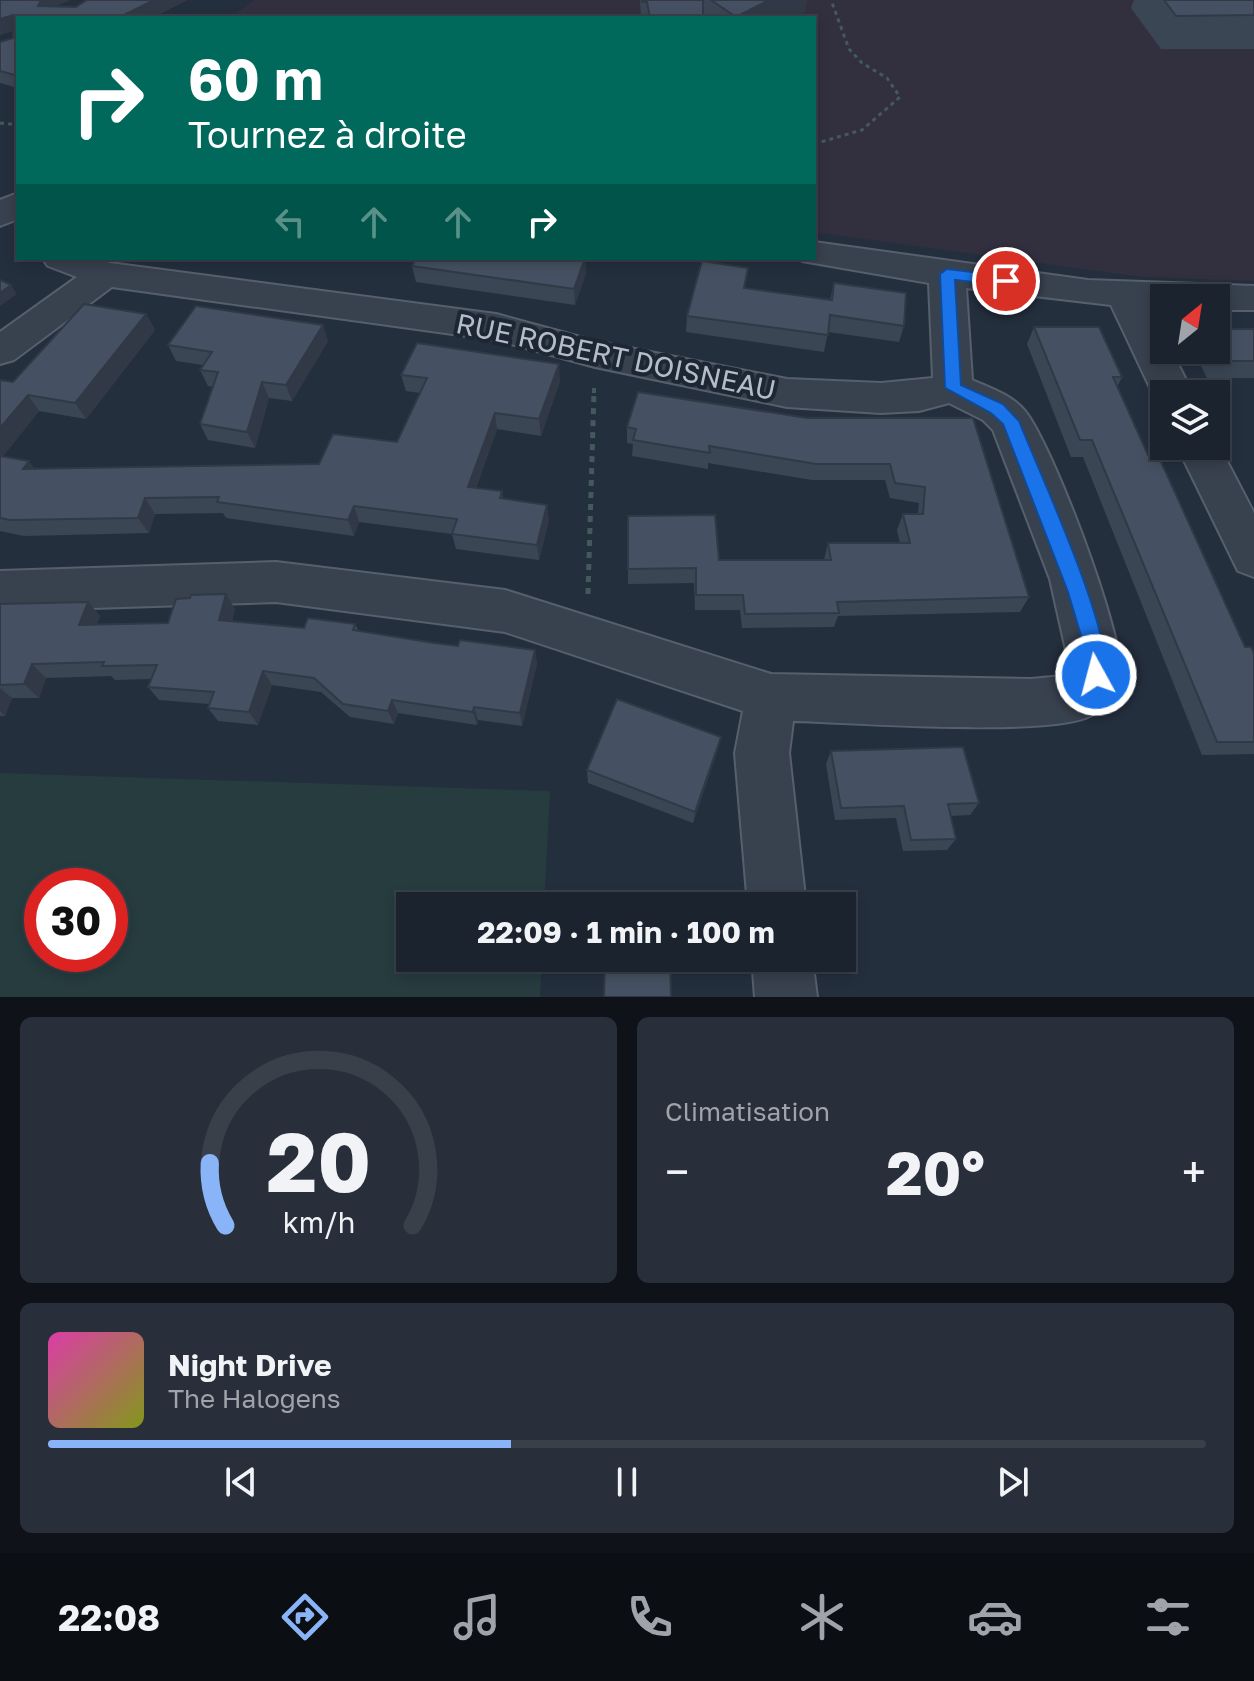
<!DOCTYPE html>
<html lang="fr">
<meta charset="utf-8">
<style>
:root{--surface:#1b232e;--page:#282f3a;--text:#f1f3f6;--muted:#a0a4aa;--line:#39404a;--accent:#8ab4f8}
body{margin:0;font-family:"Golos Text",sans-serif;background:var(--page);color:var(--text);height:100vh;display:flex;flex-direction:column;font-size:30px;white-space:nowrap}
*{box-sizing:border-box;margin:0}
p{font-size:26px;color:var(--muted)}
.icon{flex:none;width:44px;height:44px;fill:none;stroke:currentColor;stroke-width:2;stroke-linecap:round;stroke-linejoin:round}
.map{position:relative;height:997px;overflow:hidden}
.sheet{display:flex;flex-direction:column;gap:20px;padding:20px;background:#0f1319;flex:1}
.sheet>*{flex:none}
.banner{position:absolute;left:16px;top:16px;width:800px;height:244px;border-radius:0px;box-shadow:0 4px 12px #0003,0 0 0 2px var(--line);background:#00695c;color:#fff;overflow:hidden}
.needle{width:52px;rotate:30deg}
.tools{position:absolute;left:1150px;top:284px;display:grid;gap:16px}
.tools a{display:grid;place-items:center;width:80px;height:80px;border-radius:0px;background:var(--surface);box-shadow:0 4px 12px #0003,0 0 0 2px var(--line);font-size:40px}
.speed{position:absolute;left:24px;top:868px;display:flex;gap:16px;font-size:40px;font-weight:700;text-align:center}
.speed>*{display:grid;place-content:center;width:104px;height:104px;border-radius:50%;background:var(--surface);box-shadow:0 4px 12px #0003,0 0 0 2px var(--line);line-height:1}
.speed .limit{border:12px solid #d22;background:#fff;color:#111}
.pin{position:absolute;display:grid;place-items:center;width:68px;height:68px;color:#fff;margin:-34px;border:4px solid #fff;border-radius:50%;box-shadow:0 2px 8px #0007}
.me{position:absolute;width:88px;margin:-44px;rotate:353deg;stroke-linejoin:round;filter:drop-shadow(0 0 6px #0008)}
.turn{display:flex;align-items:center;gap:28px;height:168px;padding:0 40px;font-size:36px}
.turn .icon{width:104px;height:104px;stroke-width:2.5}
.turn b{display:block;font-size:56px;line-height:68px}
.lanes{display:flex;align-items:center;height:76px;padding:0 40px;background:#0003;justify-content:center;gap:40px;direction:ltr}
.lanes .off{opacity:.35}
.big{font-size:60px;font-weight:700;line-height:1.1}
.sheet .tile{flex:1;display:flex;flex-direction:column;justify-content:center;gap:12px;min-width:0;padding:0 28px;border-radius:12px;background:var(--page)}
.sheet .dial{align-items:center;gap:0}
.dial svg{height:208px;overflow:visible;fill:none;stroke:var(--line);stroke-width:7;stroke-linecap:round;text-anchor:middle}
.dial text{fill:var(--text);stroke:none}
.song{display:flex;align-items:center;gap:24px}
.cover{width:96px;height:96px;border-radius:12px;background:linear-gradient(135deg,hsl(320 70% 55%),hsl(70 70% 35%))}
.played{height:8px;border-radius:4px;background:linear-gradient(90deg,var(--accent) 40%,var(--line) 40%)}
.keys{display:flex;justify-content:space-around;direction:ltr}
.heat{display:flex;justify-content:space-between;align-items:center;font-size:44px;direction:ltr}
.sheet .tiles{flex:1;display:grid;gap:20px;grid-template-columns:1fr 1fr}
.tile:last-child{grid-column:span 2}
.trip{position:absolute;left:396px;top:892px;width:460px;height:80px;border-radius:0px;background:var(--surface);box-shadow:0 4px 12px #0003,0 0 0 2px var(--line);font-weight:700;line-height:80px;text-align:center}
.menu{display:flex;height:128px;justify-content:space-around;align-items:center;background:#0b0e12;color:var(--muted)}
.menu .icon{width:56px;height:56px}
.menu .active{color:var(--accent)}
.menu b{font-size:36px;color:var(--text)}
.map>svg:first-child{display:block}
.medical{fill:#32303f}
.green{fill:#263c3f;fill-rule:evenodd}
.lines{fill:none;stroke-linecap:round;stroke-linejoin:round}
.minor-casing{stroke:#565f6c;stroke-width:4}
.path-far2{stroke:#44595c;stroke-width:3;stroke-dasharray:4 4;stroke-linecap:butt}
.path-far1{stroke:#44595c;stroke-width:4;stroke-dasharray:5 5;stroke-linecap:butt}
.path{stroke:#44595c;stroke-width:5;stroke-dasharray:6 6;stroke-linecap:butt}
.minor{fill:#38414e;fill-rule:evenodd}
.wall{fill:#3b4654}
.shaded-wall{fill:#303945}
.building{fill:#455162;stroke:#303945;stroke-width:2}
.route{fill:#1a73e8;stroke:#114b97;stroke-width:2}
.labels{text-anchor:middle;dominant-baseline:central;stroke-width:8;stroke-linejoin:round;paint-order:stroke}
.street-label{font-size:28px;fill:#b4bcc9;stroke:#1d2633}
</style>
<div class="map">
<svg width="1254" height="997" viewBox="0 0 1254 997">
<rect width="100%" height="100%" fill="#242f3e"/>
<polygon class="medical" points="254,0 1254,0 1254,281 1142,277 814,232 814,18 230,18"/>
<path class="green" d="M0,773L550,791L544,906H410V958H542L540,997H0ZM42,886H110V954H42Z"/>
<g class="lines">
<g class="minor-casing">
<g id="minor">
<polygon points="18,193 18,219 0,226 0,200"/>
<path d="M814,242L1088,280L1254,286V310H1216V298H1164V309L1149,308L1164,337V350H1171L1193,394H1164V406L1153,394L1111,305L966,288L972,380C990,388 1012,395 1025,411C1053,446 1121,628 1121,673C1121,686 1105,705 1095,713C1065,739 844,722 793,721L789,753L806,906H748L735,753L743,711L505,632L276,602L0,611V571L276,562L505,590L771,674L1031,679L1063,676L1070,668L1050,579L993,430L983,420L949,403L919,411L881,413L787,407L595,367L496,340L112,287L14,360L0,364V332L77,277L48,266L42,258H95L110,263L496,314L595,341L787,379L881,383L933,378L929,283L802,261L800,258H814Z"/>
<polygon points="1216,440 1254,513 1254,577 1238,571 1177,446 1216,446"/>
<polygon points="752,958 812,958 817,997 755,997"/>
</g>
</g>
<g class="path-far2">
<polyline points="0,123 18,125"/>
<polyline points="814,144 862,130 900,97 887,78 862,63 849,49 831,0"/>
</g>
<polyline class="path-far1" points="594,393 594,388"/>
<polyline class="path" points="588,594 594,391"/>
<use href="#minor" class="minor"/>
</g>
<g class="wall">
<polygon points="0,0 70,0 56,6 76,7 87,0 187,0 152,18 18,18 18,88 0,83 0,42 13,38 13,31 0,35"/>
<polygon points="640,0 807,0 805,12 795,18 641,18"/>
<polygon points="1134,0 1254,0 1254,49 1161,49 1131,8"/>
<polygon points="585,258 586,273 575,305 416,282 412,266"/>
<polygon points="834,283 904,326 899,342 828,332 824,352 686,332 687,316 745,288 830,300"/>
<polygon points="146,314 155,330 86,419 39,411 3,456 35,469 319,464 397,442 420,393 406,391 401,375 560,381 541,436 497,429 476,488 502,491 503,499 549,520 539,560 456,549 452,534 359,522 354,536 226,518 223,513 155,514 149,533 24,536 0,531 0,380 13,382"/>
<polygon points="1034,327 1122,377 1117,387 1148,455 1245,647 1254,653 1254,754 1202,755 1083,457 1071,457 1027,344"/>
<polygon points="1254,329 1254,378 1207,378 1193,350 1216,350"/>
<polygon points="328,341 292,401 269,398 255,448 208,440 200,424 213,387 208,386 200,370 203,365 176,361 168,345"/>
<polygon points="807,418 973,418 1029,597 1020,612 838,616 834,627 742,628 740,610 695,610 694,583 628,584 628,516 719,560 824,560 828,543 900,543 897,530 903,514 918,514 919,503 890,498 885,480 812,480 708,463 708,469 632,456 633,444 627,443 627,427"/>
<polygon points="88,602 100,616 97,624 168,623 235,609 232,621 304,628 355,624 359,631 458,646 535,650 537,664 522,726 478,720 477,725 398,713 394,724 350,717 321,692 272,685 258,725 218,721 208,708 209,704 159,700 148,687 151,679 115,680 111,676 46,678 39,698 12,698 5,716 0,716 0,604"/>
<polygon points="721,737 718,749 693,823 588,783 587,770"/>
<polygon points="831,751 979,803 970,815 950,816 956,839 947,850 903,851 896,818 835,820 826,764"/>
</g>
<g class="shaded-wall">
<polygon points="41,0 70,0 50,9 38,6"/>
<polygon points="154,0 187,0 152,18 118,18"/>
<polygon points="769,0 807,0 805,12 795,18 736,18"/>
<polygon points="13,15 18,29 0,35 0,19"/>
<polygon points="585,258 586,273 575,305 574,289"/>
<polygon points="11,285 17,294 0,306 0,293"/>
<polygon points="146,314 155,330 86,419 75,403"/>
<polygon points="323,325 328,341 292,401 286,385"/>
<polygon points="559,364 560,381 541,436 539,419"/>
<polygon points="262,382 269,398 255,448 247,432"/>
<polygon points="28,395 39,411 0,460 0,428"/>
<polygon points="495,413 497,429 471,503 468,487"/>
<polygon points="29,461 41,477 23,469"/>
<polygon points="145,498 155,514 149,533 138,518"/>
<polygon points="547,505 549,520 539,560 537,545"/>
<polygon points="354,506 359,522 354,536 348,520"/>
<polygon points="226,594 235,609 228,635 219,620"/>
<polygon points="88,602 100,616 92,639 79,625"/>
<polygon points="535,650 537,664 522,726 520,713"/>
<polygon points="32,664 46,678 39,698 24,684"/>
<polygon points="263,671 272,685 258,725 249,712"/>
<polygon points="0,688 12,698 5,716 0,711"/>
<polygon points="392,700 398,713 394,724 388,711"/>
<polygon points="474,707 478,720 477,725 473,712"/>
<polygon points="721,737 718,749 693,823 695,812"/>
</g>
<g class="building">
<polygon points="0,0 41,0 38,6 76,7 87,0 154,0 118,18 18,18 18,76 0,71 0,42 13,38 13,15 0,19"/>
<polygon points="642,0 703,0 703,18 650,18 647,2 642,2"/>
<polygon points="711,0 769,0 736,17"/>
<polygon points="1164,0 1254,0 1254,15 1176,16"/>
<polygon points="416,258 585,258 574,289 412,266"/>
<polygon points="702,261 748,268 744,288 832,300 834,283 906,293 904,326 830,315 828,335 687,316"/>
<polygon points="0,280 11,285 0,293"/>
<polygon points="84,304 146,314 75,403 28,395 0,428 0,380 13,382"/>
<polygon points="196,306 323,325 286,385 262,382 247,432 200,424 218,372 200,370 212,352 168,345"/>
<polygon points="1034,327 1099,327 1122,377 1113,377 1148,455 1158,455 1245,647 1251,647 1254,653 1254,742 1217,742 1092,440 1080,440"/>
<polygon points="1216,329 1254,329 1254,361 1218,361 1212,350 1216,350"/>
<polygon points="417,343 559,364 539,419 495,413 468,487 502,491 500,498 547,505 537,545 452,534 457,519 354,506 348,520 217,502 219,497 145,498 138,518 10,520 0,518 0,456 29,461 23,469 319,464 333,434 397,442 427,378 401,375"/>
<polygon points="638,392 807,418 973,418 1029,597 837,602 839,613 745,614 743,595 696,595 696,568 628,569 628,516 715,515 719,560 831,560 828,543 910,543 903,514 923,514 925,487 895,483 890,464 816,464 709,446 710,453 633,440 636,429 627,427"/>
<polygon points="226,594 219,620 304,628 308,618 355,624 353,630 434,643 458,646 460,640 535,650 520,713 474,707 473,712 392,700 388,711 343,704 314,678 263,671 249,712 208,708 214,692 148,687 157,665 102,666 104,662 32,664 24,684 0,685 0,604 88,602 79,625 168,623 176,599 190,598 191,595"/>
<polygon points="617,699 721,737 695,812 587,770"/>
<polygon points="963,747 979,803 948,804 956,839 911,840 904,806 841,808 831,751"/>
<polygon points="605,958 670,958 671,997 604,997"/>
</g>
<path class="route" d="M947,269L1006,276L1013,281L1006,286L955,280L961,385L1003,404L1019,421C1036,465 1120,645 1104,682L1096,685L1089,682L1082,639L1068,592L1003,424L991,413L945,388L940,274Z"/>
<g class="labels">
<g class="street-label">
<text transform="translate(616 356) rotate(12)">RUE ROBERT DOISNEAU</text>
</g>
</g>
</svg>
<div class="tools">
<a><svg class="needle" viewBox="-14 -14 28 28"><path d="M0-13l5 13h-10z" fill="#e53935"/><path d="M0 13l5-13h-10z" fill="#a0a4aa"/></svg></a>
<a><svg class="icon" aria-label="layers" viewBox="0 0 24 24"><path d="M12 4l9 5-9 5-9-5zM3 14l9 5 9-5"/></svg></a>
</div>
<div class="speed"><div class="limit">30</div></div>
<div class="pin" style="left:1006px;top:281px;background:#d93025"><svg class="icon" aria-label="arrive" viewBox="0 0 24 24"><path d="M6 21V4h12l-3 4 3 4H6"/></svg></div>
<svg class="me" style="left:1096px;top:675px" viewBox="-20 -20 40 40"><circle r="17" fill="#1a73e8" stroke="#fff" stroke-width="3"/><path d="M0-11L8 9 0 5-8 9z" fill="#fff"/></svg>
<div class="trip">22:09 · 1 min · 100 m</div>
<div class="banner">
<div class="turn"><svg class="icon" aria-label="right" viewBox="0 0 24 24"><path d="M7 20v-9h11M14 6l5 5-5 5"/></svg><div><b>60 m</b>Tournez à droite</div></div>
<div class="lanes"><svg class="icon off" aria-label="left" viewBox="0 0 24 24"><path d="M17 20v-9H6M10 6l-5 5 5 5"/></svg><svg class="icon off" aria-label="ahead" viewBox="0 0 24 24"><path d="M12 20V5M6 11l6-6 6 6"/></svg><svg class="icon off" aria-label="ahead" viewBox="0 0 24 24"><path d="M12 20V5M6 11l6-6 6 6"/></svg><svg class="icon" aria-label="right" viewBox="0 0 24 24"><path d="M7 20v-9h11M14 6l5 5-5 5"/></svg></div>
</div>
</div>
<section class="sheet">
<div class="tiles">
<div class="tile dial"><svg viewBox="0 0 100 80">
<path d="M14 69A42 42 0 1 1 86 69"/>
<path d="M14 69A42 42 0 0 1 8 45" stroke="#8ab4f8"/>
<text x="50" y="56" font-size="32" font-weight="700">20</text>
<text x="50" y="72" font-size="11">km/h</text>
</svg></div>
<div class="tile"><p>Climatisation</p>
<div class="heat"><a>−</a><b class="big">20°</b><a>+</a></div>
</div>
<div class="tile">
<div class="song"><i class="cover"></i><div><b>Night Drive</b><p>The Halogens</p></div></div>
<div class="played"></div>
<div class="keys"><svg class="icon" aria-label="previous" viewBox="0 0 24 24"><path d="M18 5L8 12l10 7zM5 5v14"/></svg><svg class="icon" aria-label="pause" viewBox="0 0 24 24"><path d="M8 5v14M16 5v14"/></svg><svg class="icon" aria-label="next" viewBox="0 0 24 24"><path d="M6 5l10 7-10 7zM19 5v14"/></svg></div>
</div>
</div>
</section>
<nav class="menu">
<b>22:08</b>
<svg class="icon active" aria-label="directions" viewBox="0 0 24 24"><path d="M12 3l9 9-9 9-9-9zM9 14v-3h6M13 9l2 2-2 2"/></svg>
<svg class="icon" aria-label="music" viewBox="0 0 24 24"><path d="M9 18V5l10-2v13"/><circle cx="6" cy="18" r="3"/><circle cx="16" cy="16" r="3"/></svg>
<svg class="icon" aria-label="phone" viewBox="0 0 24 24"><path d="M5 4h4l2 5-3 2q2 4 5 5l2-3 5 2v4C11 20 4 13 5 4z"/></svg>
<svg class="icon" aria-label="climate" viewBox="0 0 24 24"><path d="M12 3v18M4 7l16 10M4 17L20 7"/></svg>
<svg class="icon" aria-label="car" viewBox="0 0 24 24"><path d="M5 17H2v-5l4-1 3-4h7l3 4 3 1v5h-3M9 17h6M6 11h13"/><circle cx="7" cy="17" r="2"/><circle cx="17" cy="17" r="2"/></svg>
<svg class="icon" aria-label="filters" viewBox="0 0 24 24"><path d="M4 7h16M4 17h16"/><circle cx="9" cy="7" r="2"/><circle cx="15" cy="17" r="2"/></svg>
</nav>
